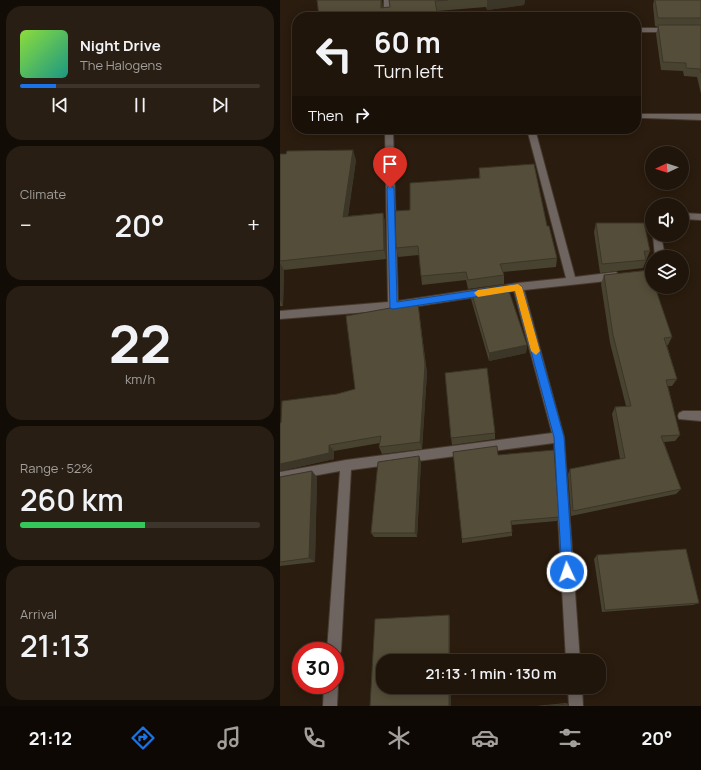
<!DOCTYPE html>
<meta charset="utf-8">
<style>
:root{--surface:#20150a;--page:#281e13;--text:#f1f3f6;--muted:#a29f9c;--line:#3d342b;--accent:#1a73e8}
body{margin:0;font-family:Manrope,sans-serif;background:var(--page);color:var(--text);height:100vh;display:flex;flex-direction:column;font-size:15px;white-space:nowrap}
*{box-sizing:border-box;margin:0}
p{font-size:13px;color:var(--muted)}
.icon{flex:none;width:22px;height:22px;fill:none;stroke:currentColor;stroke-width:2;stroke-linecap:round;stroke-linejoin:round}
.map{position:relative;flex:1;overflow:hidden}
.details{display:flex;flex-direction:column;gap:6px;padding:6px;background:#120c06;width:280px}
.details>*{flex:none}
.guide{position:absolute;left:12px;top:12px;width:349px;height:122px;border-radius:16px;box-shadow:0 2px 10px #0003,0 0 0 1px var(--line);background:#20150a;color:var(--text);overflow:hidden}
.needle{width:26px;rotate:266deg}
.fabs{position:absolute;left:365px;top:146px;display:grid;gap:8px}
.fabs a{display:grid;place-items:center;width:44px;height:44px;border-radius:50%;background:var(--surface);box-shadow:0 2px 10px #0003,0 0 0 1px var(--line);font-size:20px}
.speed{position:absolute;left:12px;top:642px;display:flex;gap:8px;font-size:20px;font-weight:700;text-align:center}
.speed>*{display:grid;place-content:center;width:52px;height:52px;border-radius:50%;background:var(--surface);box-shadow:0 2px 10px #0003,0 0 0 1px var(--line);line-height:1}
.speed .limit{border:6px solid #d22;background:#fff;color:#111}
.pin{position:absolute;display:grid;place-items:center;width:34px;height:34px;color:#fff;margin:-41px -17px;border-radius:50% 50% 50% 0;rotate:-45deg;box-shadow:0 0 4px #0007}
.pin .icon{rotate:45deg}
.me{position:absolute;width:44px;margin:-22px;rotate:357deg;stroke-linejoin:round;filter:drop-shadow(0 0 3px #0008)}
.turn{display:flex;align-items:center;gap:14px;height:84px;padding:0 16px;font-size:18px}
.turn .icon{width:52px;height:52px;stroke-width:2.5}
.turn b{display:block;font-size:28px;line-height:34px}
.then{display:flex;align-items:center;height:38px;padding:0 16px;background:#0003;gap:8px;font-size:15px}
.big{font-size:30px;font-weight:600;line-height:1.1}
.details .tile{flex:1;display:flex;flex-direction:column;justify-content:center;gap:6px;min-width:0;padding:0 14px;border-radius:16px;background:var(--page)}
.details .dial{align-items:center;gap:0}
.dial b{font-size:52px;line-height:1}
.song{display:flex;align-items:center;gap:12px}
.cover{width:48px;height:48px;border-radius:6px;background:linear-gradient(135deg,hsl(90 70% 55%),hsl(170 70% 35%))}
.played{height:4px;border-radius:2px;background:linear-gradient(90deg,var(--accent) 15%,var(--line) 15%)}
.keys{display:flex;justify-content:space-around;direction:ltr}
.heat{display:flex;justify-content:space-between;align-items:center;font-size:22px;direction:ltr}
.charge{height:6px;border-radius:3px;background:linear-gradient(90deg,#34c759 52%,var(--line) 0)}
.trip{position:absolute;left:96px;top:654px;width:230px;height:40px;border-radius:16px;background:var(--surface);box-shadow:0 2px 10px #0003,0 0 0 1px var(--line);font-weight:600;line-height:40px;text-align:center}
.tab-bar{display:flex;height:64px;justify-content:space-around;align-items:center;background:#0d0804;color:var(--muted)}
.tab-bar .icon{width:28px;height:28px}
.tab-bar .active{color:var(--accent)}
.tab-bar b{font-size:18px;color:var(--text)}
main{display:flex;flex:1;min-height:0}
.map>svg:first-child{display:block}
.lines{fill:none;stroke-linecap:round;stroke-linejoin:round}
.street-casing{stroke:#46392c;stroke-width:2}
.street{fill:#6e6460;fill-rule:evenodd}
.wall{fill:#484231}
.shaded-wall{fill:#3b3628}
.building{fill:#544d39;stroke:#3b3628}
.route{fill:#1a73e8;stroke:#114b97}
.slow{fill:#f59e0b}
</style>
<main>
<section class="details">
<div class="tile">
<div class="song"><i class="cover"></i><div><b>Night Drive</b><p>The Halogens</p></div></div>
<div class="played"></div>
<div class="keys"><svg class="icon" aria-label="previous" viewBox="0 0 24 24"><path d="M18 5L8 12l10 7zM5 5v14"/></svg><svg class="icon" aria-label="pause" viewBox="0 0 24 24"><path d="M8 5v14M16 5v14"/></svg><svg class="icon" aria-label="next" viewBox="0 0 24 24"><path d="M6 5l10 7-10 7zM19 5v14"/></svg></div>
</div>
<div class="tile"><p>Climate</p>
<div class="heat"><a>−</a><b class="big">20°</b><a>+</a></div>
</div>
<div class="tile dial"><b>22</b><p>km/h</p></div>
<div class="tile"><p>Range · 52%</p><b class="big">260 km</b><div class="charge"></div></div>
<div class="tile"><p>Arrival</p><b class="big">21:13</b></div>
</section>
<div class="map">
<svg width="421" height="706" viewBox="0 0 421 706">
<rect width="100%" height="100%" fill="#2a1c0e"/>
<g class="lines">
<g class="street-casing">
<g id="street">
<rect x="104" y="0" width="6" height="17"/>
<polygon points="356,28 391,28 394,30 391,32 356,32"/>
<polygon points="362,114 421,114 421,120 365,118 362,118"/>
<polygon points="105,129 113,129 118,301 238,283 286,278 247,129 255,129 295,277 336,272 341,276 336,280 244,290 284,437 300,661 286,661 274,443 71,470 61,651 59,656 55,657 55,651 47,651 60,471 0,482 0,472 66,460 272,433 234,291 113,310 0,319 0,311 108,302"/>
<polygon points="402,213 421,214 421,220 402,219"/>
<polygon points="373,235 381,235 385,257 375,257"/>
<polygon points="403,411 421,411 421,421 399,419 398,416 399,413"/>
<polygon points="55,680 58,685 57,706 43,706 44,685 55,685"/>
<polygon points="288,687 302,687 303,706 289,706"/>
</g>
</g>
<use href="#street" class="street"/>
</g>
<g class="wall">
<polygon points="102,0 103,8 110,7 109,0 245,0 244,5 207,10 206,7 157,11 39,17"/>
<polygon points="374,0 421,0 421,94 417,77 404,76 403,71 381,70 376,34 378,27 375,26 373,5"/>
<polygon points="0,154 76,160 68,216 103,213 105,222 106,259 4,270 3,306 0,306"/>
<polygon points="199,168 267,226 277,258 276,267 223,272 224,275 224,284 188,289 186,280 142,285 141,276 139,255 118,257 116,248 130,210 199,178"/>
<polygon points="316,223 370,251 363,268 320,273 314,232"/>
<polygon points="324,275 392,337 388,345 387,345 397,379 392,386 388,386 400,435 395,441 384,442 401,489 396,494 291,516 288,474 290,469 340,459 332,414 335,407 346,406 330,343 321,284"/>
<polygon points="191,291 247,345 246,353 209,361 191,299"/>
<polygon points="139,312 147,373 142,449 102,454 99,447 100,443 54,451 54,459 0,471 57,394 75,389"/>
<polygon points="215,433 215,439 172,445 171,438"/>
<polygon points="218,455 279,517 277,521 231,525 232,532 232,536 182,543 182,539"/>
<polygon points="139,456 141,462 137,537 94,537 91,533"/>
<polygon points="0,477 37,477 35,562 0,566"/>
<polygon points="317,555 419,603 413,605 322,612 314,559"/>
<polygon points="286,703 288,704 288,706 256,706"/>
</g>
<g class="shaded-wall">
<polygon points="101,0 102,0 103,17 101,8"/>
<polygon points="207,0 245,0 244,5 207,10"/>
<polygon points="132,14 132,17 112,17"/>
<polygon points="73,150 76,160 66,226 63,217"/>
<polygon points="103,213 105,222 106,259 104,250"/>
<polygon points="0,263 4,270 3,306 0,300"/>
<polygon points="138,303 139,312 147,373 142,449 140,442"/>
<polygon points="247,345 246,353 209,361 209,353"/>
<polygon points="49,445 54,451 54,459 0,471 0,464"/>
<polygon points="139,456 141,462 137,537 135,533"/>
<polygon points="32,471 37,477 35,562 29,558"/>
<polygon points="169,615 170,618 170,661 169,661"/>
<rect x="169" y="687" width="2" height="19"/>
</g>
<g class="building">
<polygon points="37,0 101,0 101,8 110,7 109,0 168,0 155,1 158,17 132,17 132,14 112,17 39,17"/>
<polygon points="375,0 421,0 421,18 378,18"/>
<polygon points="378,25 421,25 421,73 420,69 406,68 406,63 383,62"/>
<polygon points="73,150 63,217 103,213 104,250 0,261 0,154 6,154 7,151"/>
<polygon points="254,164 267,226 269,226 277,258 220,264 224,275 188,280 186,272 141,276 138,246 116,248 115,211 130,210 130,183 200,178 199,168"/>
<polygon points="316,223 364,223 370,251 364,251 366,260 322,264"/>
<polygon points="370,270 372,277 372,287 375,287 392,337 384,338 397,379 386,380 400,435 381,436 401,489 293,511 290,469 345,458 335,407 351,406 333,335 324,275"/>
<polygon points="227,285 247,345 209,353 191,291"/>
<polygon points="138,303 145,365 140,442 99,447 101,436 49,445 49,453 0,464 0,423 1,423 2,401 57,394 75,389 66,316"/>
<polygon points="207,368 215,433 171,438 165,373"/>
<polygon points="217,446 218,455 274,450 279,517 231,521 232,532 182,539 173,452"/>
<polygon points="139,456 135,533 91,533 98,462"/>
<polygon points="32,471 29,558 0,562 0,477"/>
<polygon points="406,549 419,603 325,610 317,555"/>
<polygon points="169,615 169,661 103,661 103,687 169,687 169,706 90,706 95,619"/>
<polygon points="288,704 288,706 266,706"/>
</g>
<polygon class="route" points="110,185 114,188 117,302 238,284 242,287 284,437 293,572 291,575 287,577 283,575 282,572 274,437 235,291 113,309 110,308 107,188"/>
<polygon class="slow" points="238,284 242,287 260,351 256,355 251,351 235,291 198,297 194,293 198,290"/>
</svg>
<div class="fabs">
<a><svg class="needle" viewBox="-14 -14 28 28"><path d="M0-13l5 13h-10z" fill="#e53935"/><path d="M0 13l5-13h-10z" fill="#a29f9c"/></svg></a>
<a><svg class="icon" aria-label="sound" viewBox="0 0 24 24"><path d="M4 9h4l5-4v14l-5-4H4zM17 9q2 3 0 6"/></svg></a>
<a><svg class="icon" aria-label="layers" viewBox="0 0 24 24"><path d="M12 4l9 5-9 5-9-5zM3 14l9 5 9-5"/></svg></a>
</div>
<div class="speed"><div class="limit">30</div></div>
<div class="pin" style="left:110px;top:188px;background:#d93025"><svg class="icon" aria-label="arrive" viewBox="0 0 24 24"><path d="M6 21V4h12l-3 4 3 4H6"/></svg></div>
<svg class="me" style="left:287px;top:572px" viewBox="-20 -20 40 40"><circle r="17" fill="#1a73e8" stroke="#fff" stroke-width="3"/><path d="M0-11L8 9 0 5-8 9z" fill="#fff"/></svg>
<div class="trip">21:13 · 1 min · 130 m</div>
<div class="guide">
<div class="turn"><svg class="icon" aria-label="left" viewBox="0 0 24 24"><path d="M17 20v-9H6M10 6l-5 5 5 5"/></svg><div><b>60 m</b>Turn left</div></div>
<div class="then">Then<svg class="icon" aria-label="right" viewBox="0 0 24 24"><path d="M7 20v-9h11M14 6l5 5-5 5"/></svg></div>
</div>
</div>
</main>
<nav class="tab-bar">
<b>21:12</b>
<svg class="icon active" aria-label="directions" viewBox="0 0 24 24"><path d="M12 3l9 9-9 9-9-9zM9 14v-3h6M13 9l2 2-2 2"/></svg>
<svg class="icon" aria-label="music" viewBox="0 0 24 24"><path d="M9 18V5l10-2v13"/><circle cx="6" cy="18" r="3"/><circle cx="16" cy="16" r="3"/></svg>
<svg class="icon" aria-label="phone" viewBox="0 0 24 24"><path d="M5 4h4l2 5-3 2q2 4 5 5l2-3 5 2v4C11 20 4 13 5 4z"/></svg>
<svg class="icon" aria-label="climate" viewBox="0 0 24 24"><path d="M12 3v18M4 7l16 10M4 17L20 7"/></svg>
<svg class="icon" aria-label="car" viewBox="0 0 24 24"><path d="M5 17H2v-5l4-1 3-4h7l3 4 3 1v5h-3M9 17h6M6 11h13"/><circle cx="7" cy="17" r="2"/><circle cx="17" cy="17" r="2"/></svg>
<svg class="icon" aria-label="filters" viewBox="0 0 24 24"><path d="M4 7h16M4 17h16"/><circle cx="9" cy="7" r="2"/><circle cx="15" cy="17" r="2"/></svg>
<b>20°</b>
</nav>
